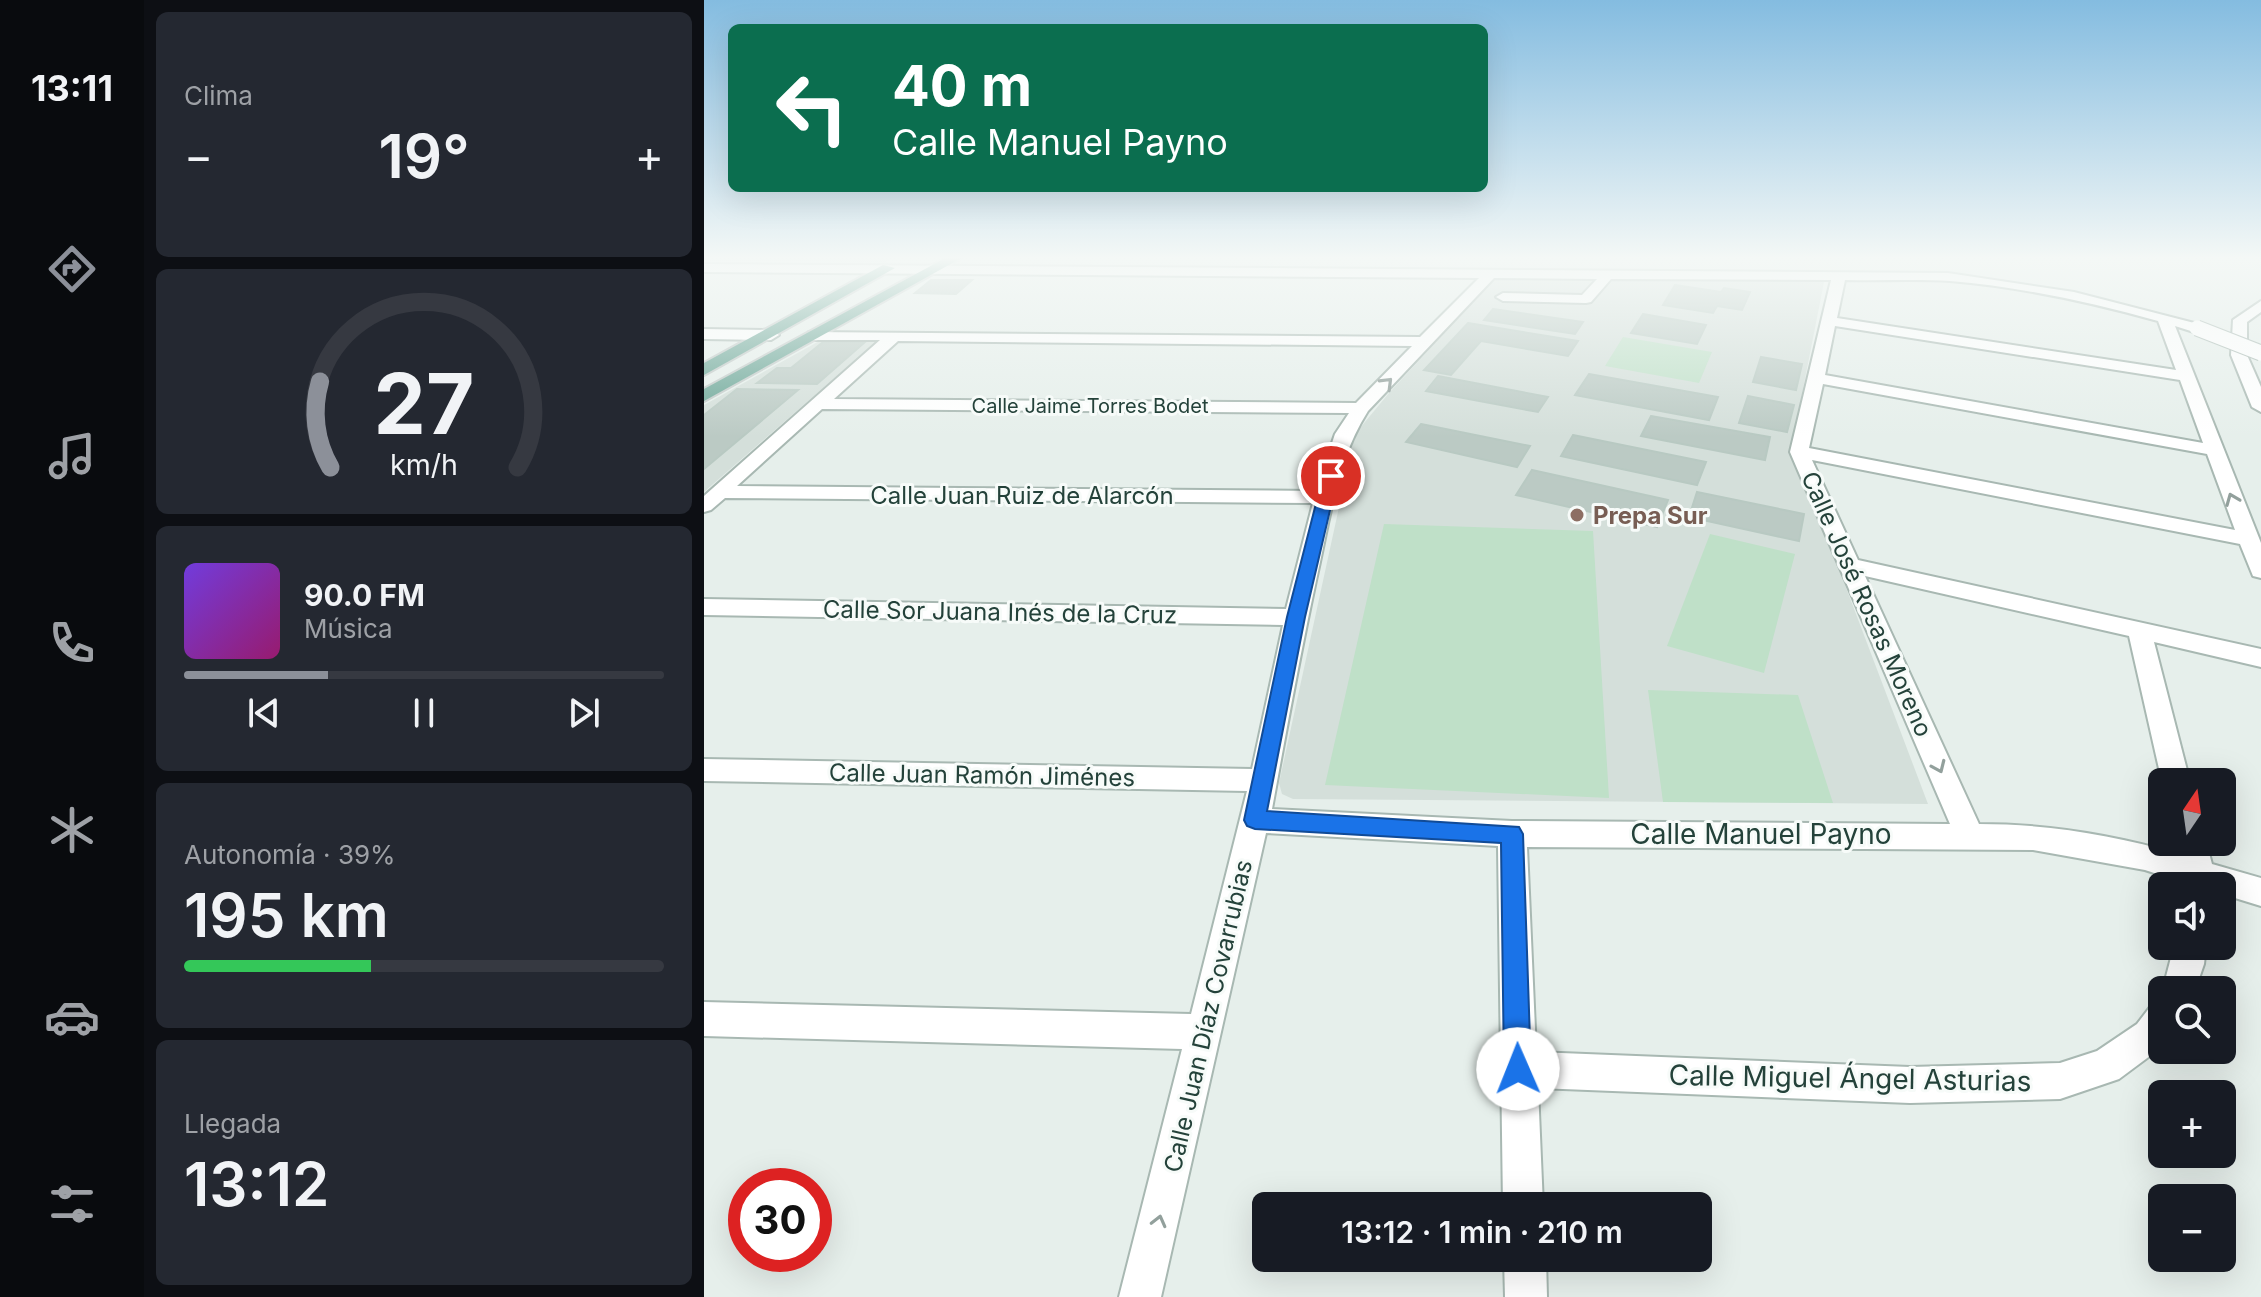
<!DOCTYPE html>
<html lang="es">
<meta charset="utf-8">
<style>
:root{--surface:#171b24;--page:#242831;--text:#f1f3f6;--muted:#9ea1a6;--line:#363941;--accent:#8c9099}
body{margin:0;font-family:Inter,sans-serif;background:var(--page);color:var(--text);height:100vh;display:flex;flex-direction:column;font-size:30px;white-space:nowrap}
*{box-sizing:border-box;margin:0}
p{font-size:26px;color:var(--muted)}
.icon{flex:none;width:44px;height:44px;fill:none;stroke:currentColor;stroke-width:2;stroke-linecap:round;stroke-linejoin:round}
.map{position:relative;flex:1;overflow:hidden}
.panel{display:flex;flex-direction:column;gap:12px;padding:12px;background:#0d0f14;width:560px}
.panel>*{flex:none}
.banner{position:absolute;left:24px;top:24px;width:760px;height:168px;border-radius:12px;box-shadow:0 8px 32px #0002;background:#0b6e4f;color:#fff;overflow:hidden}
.needle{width:52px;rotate:13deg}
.fabs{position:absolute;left:1444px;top:768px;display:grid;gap:16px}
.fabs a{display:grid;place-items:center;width:88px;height:88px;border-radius:12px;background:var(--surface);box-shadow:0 8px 32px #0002;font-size:40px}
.speed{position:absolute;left:24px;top:1168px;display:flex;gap:16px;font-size:40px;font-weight:700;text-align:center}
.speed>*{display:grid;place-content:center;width:104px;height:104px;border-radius:50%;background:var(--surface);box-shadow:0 8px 32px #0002;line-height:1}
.speed .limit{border:12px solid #d22;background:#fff;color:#111}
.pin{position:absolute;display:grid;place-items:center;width:68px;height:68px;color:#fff;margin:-34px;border:4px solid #fff;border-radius:50%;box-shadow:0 2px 8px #0007}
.me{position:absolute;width:88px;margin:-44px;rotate:359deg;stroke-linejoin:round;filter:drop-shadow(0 0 6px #0008)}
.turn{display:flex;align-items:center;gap:28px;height:168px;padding:0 32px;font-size:36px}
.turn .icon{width:104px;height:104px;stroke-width:2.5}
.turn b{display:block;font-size:56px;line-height:68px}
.big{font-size:60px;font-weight:600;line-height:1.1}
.panel .widget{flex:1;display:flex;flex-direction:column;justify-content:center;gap:12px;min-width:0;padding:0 28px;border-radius:12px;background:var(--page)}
.panel .dial{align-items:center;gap:0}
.dial svg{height:208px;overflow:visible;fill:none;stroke:var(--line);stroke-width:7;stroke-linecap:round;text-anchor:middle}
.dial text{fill:var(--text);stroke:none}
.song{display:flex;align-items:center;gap:24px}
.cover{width:96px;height:96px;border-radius:12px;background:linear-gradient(135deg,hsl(260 70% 55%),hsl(320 70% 35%))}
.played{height:8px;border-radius:4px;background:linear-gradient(90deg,var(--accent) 30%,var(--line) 30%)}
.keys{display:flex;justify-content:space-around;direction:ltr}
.heat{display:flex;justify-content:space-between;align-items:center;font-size:44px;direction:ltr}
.charge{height:12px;border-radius:6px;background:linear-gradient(90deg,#34c759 39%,var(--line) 0)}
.trip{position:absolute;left:548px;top:1192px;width:460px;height:80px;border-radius:12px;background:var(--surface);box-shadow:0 8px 32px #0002;font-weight:600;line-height:80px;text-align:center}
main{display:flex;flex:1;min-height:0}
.menu{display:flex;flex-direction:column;width:144px;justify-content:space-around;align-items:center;background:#090b0e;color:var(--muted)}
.menu .icon{width:56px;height:56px}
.menu .on{color:var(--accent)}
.menu b{font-size:36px;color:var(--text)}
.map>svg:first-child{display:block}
.built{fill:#d4dfda}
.green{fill:#bfe0c8}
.building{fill:#bbcac4;stroke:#b8c9c2;stroke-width:2}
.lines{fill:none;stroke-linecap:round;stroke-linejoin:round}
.minor-casing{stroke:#a8b8b2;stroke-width:4}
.major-casing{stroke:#c2cac8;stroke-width:4}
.minor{fill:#fff;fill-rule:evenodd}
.major{fill:#6aa596;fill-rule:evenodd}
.minor-bridge-casing{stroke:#a8b8b2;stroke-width:17;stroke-linecap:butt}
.minor-bridge{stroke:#fff;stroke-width:15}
.oneway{stroke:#92a09c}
.route{fill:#1a73e8;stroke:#114b97;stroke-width:2}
.education-dot{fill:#8d6e63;stroke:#f7fbf9;stroke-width:3}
.labels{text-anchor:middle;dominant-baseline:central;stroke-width:6;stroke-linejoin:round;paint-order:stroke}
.far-street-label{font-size:20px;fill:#24423a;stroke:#f7fbf9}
.street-label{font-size:24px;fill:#24423a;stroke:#f7fbf9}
.education-label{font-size:24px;font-weight:bold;fill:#785e54;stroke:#f7fbf9;text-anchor:start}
.near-street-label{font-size:28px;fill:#24423a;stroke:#f7fbf9}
</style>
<main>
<nav class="menu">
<b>13:11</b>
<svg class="icon on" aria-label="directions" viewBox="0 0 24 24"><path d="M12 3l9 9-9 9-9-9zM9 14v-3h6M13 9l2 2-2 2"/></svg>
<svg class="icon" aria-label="music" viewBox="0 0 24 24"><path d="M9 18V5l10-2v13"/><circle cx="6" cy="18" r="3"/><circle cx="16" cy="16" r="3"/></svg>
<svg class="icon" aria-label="phone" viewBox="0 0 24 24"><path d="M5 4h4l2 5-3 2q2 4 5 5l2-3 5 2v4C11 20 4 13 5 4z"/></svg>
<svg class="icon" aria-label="climate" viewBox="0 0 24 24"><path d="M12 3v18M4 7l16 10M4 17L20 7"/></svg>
<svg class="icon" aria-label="car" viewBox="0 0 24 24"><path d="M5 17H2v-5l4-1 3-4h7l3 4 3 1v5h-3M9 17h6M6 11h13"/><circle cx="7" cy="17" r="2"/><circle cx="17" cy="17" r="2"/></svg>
<svg class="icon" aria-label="filters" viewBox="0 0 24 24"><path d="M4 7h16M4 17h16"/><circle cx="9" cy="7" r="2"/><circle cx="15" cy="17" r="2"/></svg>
</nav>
<section class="panel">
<div class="widget"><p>Clima</p>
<div class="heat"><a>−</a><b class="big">19°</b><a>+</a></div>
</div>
<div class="widget dial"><svg viewBox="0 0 100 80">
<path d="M14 69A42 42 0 1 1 86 69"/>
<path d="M14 69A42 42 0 0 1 10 36" stroke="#8c9099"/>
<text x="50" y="56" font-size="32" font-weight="700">27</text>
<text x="50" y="72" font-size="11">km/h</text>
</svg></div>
<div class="widget">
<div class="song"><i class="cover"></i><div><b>90.0 FM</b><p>Música</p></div></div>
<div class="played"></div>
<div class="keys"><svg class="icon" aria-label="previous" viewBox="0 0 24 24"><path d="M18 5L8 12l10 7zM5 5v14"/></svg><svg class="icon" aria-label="pause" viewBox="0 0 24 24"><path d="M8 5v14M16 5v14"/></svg><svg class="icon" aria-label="next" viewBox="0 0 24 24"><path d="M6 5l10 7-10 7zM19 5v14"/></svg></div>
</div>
<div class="widget"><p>Autonomía · 39%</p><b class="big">195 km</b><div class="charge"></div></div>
<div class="widget"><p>Llegada</p><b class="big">13:12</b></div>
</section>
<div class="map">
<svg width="1557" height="1297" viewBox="0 0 1557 1297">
<rect width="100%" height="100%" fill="#e6efeb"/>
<g class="built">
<polygon points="0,256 194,256 182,262 0,260"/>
<polygon points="791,278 1112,279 1120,282 1088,445 1224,804 589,799 578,794 575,783 649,443 656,428 685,393"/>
<polygon points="119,339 174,340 0,492 0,405"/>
</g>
<g class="green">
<polygon points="919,337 1008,352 995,383 901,366"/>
<polygon points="680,524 889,531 905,798 621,785"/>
<polygon points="1006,534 1091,554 1060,673 963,646"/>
<polygon points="944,690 1094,695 1129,803 959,802"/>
</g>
<g class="building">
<polygon points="227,280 268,280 252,294 211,293"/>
<polygon points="971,285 1017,292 1020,288 1046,292 1038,310 1013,306 1009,313 959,305"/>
<polygon points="789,309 879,322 871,334 780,320"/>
<polygon points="939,314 1002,325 993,344 927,333"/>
<polygon points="764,323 874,341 864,356 777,341 747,375 720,370"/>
<polygon points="119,342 161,342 113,384 53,383 73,368 87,368"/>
<polygon points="1057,357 1098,364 1092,390 1049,382"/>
<polygon points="885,374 1014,397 1005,420 871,395"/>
<polygon points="734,376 844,397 834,412 722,391"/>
<polygon points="33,389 94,390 0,469 0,415"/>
<polygon points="1044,396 1090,405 1083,432 1035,423"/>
<polygon points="947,416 1066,437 1061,460 937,436"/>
<polygon points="717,424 826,446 813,467 702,442"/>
<polygon points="869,435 1002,462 993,485 857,456"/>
<polygon points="828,470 964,500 953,527 812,495"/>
<polygon points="993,492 1100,514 1095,541 985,517"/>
</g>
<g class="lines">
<g class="minor-casing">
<g id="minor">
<path d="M0,264L1244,273L1370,292L1498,325L1501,328L1493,333L1471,326L1557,543V578L1549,576L1536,544L1108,460L1154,560L1557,649V667L1450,642L1486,782H1458L1425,636L1161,576L1275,824C1343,824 1410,835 1475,854L1472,842H1502L1508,864L1557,878V906L1518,894V886H1479L1478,882L1441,870L1329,850L823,847L832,1052L1206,1067L1356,1063L1393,1051L1433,1024L1446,1007L1458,1002V1047L1415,1079L1356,1099L1206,1103L834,1088L839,1206H799L794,846L562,833L457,1297H415L478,1049L0,1036V1002L487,1014L543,791L0,781V759L548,769L579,625L0,615V599L582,609L609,503L21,498L7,510L0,512V496L176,340H110L105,338V332L716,337L775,278L0,272ZM790,278L893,279L878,295L799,293L792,297L799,301L882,303L887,302L907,279L1127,280L1086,452L1246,824L808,821L568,809C583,726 598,644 616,562C627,511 635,456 664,411ZM1141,280C1176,281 1212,279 1246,281C1317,287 1386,302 1454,321L1472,370L1133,318ZM1131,326L1476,380L1499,443L1121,375ZM194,341L708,346L652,403L130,399ZM1119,384L1503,454L1531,530L1105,448ZM118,409L645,413L631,434L612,491L33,486Z"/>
<polygon points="1557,301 1557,312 1543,322 1543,355 1557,387 1557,412 1548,407 1527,355 1529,320"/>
<polygon points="0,329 67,330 75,335 67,340 0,339"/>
<polygon points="1470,946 1502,946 1500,964 1491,990 1458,992"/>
<polygon points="800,1258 842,1258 843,1297 801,1297"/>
</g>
</g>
<g class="major-casing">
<g id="major">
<polygon points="245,256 261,256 0,401 0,389"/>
<polygon points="179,265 191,268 0,375 0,363"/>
</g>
</g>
<use href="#minor" class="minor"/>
<use href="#major" class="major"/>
<g class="minor-bridge-casing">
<polyline id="minor-bridge" points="1493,328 1557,353"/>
</g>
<use href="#minor-bridge" class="minor-bridge"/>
</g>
<defs><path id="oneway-chevron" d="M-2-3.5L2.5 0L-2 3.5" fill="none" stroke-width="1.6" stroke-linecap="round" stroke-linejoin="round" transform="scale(2)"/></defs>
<g class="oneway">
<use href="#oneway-chevron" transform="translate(683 383) rotate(-45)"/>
<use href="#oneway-chevron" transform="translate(1528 499) rotate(-112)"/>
<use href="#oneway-chevron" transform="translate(1235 767) rotate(66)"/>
<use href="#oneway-chevron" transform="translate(455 1221) rotate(-76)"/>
</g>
<linearGradient id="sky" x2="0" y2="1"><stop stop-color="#84bce0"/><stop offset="0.59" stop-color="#f4f8f6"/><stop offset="1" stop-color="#f4f8f6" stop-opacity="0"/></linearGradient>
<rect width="1557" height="437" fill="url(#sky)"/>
<polygon class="route" points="627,472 634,476 601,617 563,811 815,827 819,834 827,1069 823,1078 814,1082 804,1078 800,1069 797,843 551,829 543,826 540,820 583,617 619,476"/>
<circle class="education-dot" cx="873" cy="515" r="8"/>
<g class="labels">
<g class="far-street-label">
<text x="386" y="406">Calle Jaime Torres Bodet</text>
</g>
<g class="street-label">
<text x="318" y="495">Calle Juan Ruiz de Alarcón</text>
<text transform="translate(1163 604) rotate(66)">Calle José Rosas Moreno</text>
<text transform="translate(296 612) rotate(1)">Calle Sor Juana Inés de la Cruz</text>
<text transform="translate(278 775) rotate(1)">Calle Juan Ramón Jiménes</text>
<text transform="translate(504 1016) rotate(-77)">Calle Juan Díaz Covarrubias</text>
</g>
<g class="education-label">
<text x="889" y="515">Prepa Sur</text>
</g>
<g class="near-street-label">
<text x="1057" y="834">Calle Manuel Payno</text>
<text transform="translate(1146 1078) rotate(1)">Calle Miguel Ángel Asturias</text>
</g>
</g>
</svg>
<div class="fabs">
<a><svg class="needle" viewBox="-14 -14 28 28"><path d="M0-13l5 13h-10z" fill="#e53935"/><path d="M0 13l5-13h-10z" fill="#9ea1a6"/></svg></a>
<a><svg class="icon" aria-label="sound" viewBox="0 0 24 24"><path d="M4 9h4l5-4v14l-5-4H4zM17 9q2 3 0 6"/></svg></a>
<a><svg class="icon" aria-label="search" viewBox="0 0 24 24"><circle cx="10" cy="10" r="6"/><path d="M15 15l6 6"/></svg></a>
<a>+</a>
<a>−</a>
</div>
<div class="speed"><div class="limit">30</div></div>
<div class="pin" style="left:627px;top:476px;background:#d93025"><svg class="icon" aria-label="arrive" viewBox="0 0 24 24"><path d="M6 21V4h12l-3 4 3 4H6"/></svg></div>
<svg class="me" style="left:814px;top:1069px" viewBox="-20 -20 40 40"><circle r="19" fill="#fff"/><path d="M0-13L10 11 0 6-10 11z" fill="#1a73e8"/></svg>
<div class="trip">13:12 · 1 min · 210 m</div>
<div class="banner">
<div class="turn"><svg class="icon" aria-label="left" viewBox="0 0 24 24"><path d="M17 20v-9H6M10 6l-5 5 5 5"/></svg><div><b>40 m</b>Calle Manuel Payno</div></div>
</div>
</div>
</main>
